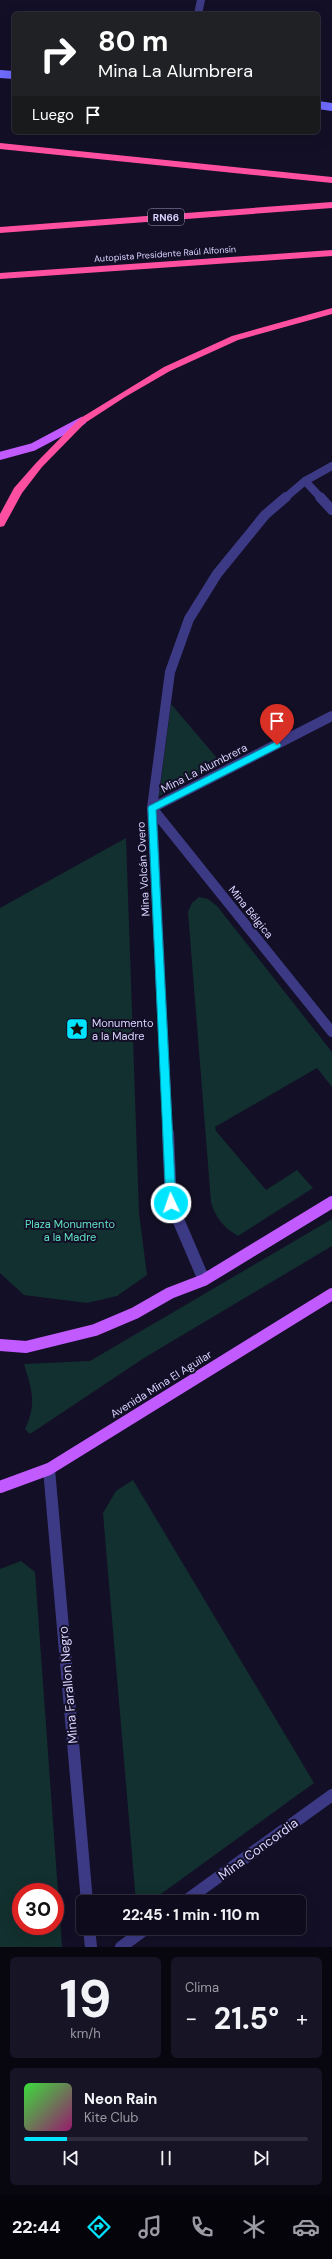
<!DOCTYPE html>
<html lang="es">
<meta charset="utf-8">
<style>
:root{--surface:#0e0b1c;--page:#171425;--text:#f1f3f6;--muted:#9b9ba3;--line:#2e2b3b;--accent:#00e5ff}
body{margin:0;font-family:"DM Sans",sans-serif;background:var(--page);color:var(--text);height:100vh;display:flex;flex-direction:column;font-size:15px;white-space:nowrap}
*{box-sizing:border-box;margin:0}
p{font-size:13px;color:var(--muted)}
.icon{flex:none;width:22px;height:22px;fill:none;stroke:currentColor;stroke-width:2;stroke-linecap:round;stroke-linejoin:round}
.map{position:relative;height:1947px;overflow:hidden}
.details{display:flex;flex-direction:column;gap:10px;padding:10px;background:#08060f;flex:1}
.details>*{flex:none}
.top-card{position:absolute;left:12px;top:12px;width:308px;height:122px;border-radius:6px;box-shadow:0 4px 16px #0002,0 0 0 1px var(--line);background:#202124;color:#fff;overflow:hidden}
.speed{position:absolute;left:12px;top:1883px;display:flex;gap:8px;font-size:20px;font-weight:700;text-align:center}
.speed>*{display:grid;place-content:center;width:52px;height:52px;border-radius:50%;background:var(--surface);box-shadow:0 4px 16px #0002,0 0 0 1px var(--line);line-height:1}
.speed .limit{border:6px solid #d22;background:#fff;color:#111}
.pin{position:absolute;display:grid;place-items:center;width:34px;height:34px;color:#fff;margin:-41px -17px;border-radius:50% 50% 50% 0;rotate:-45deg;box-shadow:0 0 4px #0007}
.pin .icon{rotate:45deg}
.me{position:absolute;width:44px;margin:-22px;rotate:357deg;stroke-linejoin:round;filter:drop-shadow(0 0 3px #0008)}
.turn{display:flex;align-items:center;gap:14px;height:84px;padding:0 20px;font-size:18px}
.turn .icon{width:52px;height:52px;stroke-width:2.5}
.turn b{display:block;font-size:28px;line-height:34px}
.then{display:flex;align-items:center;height:38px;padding:0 20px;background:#0003;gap:8px;font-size:15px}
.big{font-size:30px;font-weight:700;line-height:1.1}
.details .card{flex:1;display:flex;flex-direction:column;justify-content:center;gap:6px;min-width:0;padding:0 14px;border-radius:6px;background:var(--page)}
.details .dial{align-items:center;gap:0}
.dial b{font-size:52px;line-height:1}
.song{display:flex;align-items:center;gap:12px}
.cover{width:48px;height:48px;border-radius:6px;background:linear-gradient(135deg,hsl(120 70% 55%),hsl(320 70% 35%))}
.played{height:4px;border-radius:2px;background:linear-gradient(90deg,var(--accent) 15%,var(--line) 15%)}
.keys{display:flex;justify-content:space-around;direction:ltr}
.heat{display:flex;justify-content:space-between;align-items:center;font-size:22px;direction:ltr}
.details .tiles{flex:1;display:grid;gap:10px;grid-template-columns:1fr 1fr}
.card:last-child{grid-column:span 2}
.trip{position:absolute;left:76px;top:1895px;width:230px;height:40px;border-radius:6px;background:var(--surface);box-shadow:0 4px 16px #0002,0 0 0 1px var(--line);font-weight:700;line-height:40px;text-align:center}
.tabs{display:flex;height:64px;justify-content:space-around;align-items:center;background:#06040b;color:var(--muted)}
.tabs .icon{width:28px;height:28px}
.tabs .on{color:var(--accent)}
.tabs b{font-size:18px;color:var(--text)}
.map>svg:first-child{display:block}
.green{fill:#12302f;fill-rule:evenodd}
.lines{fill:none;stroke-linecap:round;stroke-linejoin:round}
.street-far2{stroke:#3d3a85;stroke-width:8}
.street-far1{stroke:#3d3a85;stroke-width:10}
.street{stroke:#3d3a85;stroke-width:12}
.secondary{stroke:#6f6bff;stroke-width:8}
.primary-far1{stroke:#c25bff;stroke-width:8}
.primary{stroke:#c25bff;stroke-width:12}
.highway{fill:#ff4fa3;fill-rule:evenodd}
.route{fill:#00e5ff;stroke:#0095a6}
.labels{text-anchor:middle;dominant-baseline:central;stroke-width:4;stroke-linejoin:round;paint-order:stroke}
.far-street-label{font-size:9px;fill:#d9d4ff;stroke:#130f26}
.shield{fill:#130f26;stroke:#9e99be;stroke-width:1}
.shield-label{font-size:10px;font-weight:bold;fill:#d9d4ff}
.street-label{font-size:11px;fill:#d9d4ff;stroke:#130f26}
.poi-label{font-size:11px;fill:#d9d4ff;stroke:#130f26;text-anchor:start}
.park-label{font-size:11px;fill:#5fe0c0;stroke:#130f26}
.near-street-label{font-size:13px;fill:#d9d4ff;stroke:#130f26}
</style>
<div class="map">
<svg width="332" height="1947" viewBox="0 0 332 1947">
<rect width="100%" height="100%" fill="#130f26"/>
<g class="green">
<polygon points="171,704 222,764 159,796"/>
<polygon points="126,838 139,1213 147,1275 117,1296 87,1303 24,1295 0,1273 0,908"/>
<path d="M199,897L208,899L217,906L332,1052V1087L317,1068L215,1127L216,1131L266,1190L297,1170L313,1188L238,1236C224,1228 215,1217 211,1202L188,912L192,903Z"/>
<path d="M332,1219V1246L144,1358L30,1434L25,1429C37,1404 32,1390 24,1364L90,1361Z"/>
<polygon points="133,1480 314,1783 150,1902 136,1902 103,1513 116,1491"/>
<path d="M21,1561L35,1572L62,1947H0V1569ZM21,1892H55V1926H21Z"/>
</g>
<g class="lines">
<g class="street-far2">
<polyline points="198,14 201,0"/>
<polyline points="305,481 321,498"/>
<polyline points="285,498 305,481 332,466"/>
</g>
<g class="street-far1">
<polyline points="320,497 332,510"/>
<polyline points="332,716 152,808 332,1032"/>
<polyline points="168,1134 152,808 170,672 189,619 217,574 265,515 286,497"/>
</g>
<g class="street">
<polyline points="168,1133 171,1203 204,1280"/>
<polyline points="49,1469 87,1902"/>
<polyline points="184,1902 332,1795"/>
<polyline points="89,1928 91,1947"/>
<polyline points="121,1947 147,1928"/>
</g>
<g class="secondary">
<polyline points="0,74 14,75"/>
<polyline points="318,105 332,107"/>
</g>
<polyline class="primary-far1" points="0,456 33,447 82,421"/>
<g class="primary">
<polyline points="0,1345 26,1347 95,1330 135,1313 170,1293 204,1280 332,1202"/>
<polyline points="0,1487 49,1469 332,1294"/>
</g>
<g class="highway">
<polygon points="0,143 332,177 332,183 0,149"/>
<polygon points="332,202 332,208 0,233 0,227"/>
<polygon points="332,250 332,256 0,279 0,273"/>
<polygon points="332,308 332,314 238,340 170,371 125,397 85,423 42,467 22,493 4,526 0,527 0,514 14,488 36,463 79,419 164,367 232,336"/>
</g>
</g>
<polygon class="route" points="277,741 281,745 280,747 156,810 176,1203 171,1208 166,1203 148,808 149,806"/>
<defs>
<g id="sight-square" transform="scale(1.15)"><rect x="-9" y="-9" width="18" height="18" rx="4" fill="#00e5ff" stroke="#130f26"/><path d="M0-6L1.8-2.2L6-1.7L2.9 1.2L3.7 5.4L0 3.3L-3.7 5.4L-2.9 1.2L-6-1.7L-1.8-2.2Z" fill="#111"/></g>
</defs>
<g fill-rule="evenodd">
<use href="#sight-square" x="77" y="1029"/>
</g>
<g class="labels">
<g class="far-street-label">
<text transform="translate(165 254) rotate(-4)">Autopista Presidente Raúl Alfonsín</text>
</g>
<rect class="shield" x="148" y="209" width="36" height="16" rx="3"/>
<g class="shield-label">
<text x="166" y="217">RN66</text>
</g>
<g class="street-label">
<text transform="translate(204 768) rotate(-27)">Mina La Alumbrera</text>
<text transform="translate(143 869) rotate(-93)">Mina Volcán Overo</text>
<text transform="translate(251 912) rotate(51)">Mina Bélgica</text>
<text transform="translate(161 1384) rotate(-32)">Avenida Mina El Aguilar</text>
</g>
<g class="poi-label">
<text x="92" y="1023">Monumento<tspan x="92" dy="13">a la Madre</tspan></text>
</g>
<g class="park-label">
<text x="70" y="1224">Plaza Monumento<tspan x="70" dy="13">a la Madre</tspan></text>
</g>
<g class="near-street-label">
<text transform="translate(68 1685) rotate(-95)">Mina Farallon Negro</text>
<text transform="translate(258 1849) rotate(-36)">Mina Concordia</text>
</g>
</g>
</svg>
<div class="speed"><div class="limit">30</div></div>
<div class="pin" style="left:277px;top:745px;background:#d93025"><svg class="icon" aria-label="arrive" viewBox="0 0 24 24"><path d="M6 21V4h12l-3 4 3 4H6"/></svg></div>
<svg class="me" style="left:171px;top:1203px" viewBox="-20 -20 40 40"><circle r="17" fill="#00e5ff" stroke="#fff" stroke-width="3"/><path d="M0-11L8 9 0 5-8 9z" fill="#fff"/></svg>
<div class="trip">22:45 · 1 min · 110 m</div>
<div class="top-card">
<div class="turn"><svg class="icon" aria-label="right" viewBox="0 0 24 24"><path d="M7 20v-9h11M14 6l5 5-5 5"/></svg><div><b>80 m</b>Mina La Alumbrera</div></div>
<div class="then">Luego<svg class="icon" aria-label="arrive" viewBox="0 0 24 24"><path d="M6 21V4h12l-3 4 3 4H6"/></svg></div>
</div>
</div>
<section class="details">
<div class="tiles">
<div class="card dial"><b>19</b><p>km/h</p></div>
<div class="card"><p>Clima</p>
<div class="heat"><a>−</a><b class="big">21.5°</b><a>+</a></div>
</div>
<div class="card">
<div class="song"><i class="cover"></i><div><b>Neon Rain</b><p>Kite Club</p></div></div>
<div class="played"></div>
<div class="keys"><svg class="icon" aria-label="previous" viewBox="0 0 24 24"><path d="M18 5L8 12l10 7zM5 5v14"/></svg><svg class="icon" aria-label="pause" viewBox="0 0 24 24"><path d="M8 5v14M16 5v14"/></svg><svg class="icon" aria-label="next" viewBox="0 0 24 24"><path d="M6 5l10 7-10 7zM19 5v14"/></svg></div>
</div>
</div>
</section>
<nav class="tabs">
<b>22:44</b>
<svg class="icon on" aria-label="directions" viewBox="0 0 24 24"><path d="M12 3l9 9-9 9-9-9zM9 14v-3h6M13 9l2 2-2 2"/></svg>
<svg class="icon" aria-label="music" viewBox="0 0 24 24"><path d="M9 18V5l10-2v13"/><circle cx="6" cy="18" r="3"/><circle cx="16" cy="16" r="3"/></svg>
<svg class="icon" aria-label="phone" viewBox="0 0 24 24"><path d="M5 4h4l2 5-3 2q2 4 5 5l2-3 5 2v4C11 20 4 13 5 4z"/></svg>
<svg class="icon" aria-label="climate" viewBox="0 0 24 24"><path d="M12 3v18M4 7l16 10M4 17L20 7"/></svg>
<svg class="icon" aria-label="car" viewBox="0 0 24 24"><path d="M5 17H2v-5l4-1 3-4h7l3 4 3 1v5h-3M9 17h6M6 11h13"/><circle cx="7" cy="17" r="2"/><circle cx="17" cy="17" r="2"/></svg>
</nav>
